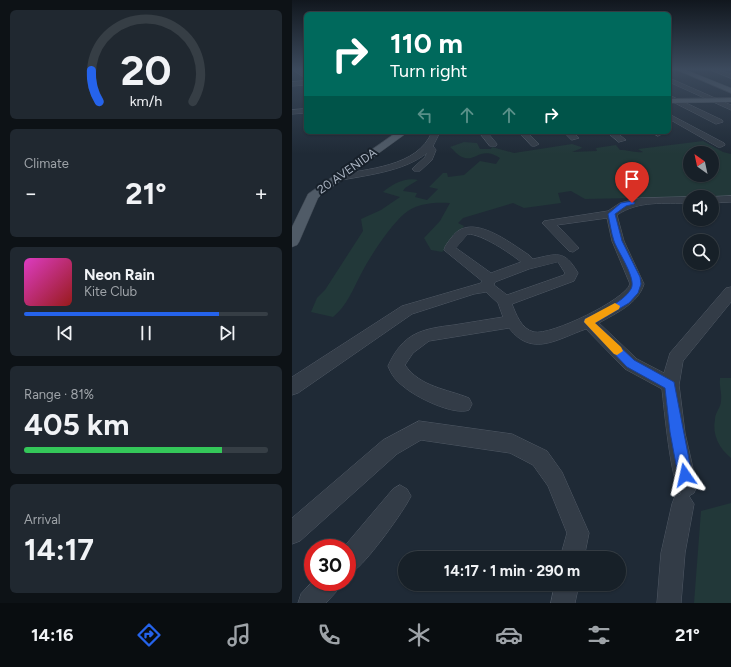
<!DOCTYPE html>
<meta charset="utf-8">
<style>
:root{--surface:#172028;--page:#202830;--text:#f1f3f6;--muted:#9ea3a8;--line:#363e45;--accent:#2563eb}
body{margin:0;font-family:Figtree,sans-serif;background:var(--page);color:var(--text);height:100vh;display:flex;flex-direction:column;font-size:15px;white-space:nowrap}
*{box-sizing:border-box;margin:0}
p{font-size:13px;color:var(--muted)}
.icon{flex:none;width:22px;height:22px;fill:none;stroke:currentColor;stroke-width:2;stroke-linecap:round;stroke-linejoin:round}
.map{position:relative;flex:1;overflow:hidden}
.sheet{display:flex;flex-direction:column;gap:10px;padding:10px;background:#0d1216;width:292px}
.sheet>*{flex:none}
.top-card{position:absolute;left:12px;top:12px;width:367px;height:122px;border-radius:6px;box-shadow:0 1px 3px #0004,0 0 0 1px var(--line);background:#00695c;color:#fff;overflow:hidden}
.needle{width:26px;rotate:327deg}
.tools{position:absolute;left:391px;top:146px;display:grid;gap:8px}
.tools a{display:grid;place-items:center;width:36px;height:36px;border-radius:50%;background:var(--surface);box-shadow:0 1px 3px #0004,0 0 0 1px var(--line);font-size:20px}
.speed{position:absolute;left:12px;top:539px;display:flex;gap:8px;font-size:20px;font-weight:700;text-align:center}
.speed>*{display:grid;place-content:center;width:52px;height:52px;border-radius:50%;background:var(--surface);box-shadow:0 1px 3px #0004,0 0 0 1px var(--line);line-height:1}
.speed .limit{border:6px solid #d22;background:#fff;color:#111}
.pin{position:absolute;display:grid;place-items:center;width:34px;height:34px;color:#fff;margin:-41px -17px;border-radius:50% 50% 50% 0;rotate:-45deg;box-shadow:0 0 4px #0007}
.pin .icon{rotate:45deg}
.me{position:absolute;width:44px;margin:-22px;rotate:349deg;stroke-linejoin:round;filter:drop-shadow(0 0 3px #0008)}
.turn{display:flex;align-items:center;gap:14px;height:84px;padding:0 20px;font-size:18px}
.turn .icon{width:52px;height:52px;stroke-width:2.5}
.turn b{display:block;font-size:28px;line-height:34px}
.lanes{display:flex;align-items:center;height:38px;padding:0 20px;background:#0003;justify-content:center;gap:20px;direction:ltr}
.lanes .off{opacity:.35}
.big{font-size:30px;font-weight:700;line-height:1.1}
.sheet .card{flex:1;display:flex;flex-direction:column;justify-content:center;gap:6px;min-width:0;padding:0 14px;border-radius:6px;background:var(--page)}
.sheet .dial{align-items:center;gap:0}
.dial svg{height:104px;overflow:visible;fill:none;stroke:var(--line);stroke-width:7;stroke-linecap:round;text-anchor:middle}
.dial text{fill:var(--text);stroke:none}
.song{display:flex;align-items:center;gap:12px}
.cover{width:48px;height:48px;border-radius:6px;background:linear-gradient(135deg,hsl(310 70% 55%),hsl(0 70% 35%))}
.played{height:4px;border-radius:2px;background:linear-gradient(90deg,var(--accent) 80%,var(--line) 80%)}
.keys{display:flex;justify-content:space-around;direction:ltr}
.heat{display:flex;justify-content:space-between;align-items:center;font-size:22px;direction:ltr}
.charge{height:6px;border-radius:3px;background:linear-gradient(90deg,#34c759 81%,var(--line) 0)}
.trip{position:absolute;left:106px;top:551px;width:228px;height:40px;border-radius:20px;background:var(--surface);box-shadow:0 1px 3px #0004,0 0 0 1px var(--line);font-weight:700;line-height:40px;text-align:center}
.tabs{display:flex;height:64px;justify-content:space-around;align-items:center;background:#090d10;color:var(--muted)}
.tabs .icon{width:28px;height:28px}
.tabs .active{color:var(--accent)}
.tabs b{font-size:18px;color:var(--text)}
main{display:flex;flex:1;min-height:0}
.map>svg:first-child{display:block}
.green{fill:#223839;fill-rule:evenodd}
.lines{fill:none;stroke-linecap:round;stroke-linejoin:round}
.minor-casing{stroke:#505965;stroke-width:1}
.major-casing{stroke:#3c4550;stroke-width:1}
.minor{fill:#333c47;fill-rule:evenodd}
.major{fill:#505b67;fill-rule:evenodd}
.route{fill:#2563eb;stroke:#184099}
.slow{fill:#f59e0b}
.labels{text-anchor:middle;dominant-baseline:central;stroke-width:4;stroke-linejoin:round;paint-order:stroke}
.far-street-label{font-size:12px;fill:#acb6c4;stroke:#18212b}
</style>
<main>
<section class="sheet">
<div class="card dial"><svg viewBox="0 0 100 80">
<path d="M14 69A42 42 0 1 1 86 69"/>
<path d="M14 69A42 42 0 0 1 8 45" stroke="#2563eb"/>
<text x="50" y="56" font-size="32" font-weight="700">20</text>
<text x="50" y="72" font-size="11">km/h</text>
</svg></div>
<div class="card"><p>Climate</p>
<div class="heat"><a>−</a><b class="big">21°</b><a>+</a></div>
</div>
<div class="card">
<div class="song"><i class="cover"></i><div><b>Neon Rain</b><p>Kite Club</p></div></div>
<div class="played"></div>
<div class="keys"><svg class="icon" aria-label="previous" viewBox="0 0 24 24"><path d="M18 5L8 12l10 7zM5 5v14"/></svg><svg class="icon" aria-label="pause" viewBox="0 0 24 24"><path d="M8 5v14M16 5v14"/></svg><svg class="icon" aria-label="next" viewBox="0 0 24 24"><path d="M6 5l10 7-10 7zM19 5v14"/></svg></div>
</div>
<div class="card"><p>Range · 81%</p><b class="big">405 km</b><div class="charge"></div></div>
<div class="card"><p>Arrival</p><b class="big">14:17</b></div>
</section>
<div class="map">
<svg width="439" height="603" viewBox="0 0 439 603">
<rect width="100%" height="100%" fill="#1f2a36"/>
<g class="green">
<path d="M411,141L431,152L439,154V196L293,199L279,191L266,193L269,203L232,208L221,203L171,218L166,223L172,226L164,238L150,252L139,250L132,238L148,221L158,203C143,202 124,203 112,214C98,226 77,258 69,274C61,289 55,306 41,317L19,312L25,298L33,290L71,231L69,219L89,210L108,197L91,192C100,184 114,177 126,180L113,188L111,191L125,193L123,197L135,200L146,189L137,187L151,173H155L156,177L172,175L188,161L204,164L208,158C188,145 184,163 170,157C165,155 162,150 158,147L172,142L185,143L188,149H199L200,147L222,153L280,144L289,147L290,148L280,152L305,151L304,148L324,145L328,150C337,150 342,153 351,152L346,149ZM398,153H420V175H398Z"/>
<path d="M428,378H439V458C427,448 420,435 423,419C423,413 429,407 429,401C430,393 427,386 428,378Z"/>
<polygon points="439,503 439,603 402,603 409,511"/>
</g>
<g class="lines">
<g class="minor-casing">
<g id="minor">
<polygon points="1,70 8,70 14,74 14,78"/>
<polygon points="419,70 427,70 439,74 439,78"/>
<polygon points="377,78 439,105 439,110 377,82"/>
<polygon points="14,81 14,85 0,86 0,82"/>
<polygon points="377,95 430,120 431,122 424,124 377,100"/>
<polygon points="14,109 14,113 0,114 0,110"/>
<polygon points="377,114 432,143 433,145 429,147 426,147 377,119"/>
<path d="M140,132H148L141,146L144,150L140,160L128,171H122L120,169L133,157L135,153C111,172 74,175 45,181L40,178L42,176C75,168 125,168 140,132Z"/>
<polygon points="187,132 195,132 205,144 204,146 198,146"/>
<polygon points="227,132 235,132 247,144 243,146 240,146"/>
<polygon points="272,132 281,132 287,138 280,140"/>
<polygon points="315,132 324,132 334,140 327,142"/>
<polygon points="359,132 368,132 370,134 366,136"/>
<polygon points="439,196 439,202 420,203 420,197"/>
<path d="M398,197V203C372,204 347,200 325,215L332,241L352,284C346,304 324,313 307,323L345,359L372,373L378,353L434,288L439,287V302L391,361L387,385L393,433L405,486L402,493L397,496L402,504L393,553L389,603H365L369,553L380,504L383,496L389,494C379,484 372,407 370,389L333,369L294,329C265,339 240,358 217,328L137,341L121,353L113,365C128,387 155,389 177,398L180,404L177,410C162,416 123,397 111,386C104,381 99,374 96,366C111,333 129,329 162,325C178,322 195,320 211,317L206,303L194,292L182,294L120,314L6,393L0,395V377L110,306L189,283L190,281L152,250C153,245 157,241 160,237C179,211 218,243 237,255L241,259C265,254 272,249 286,273L282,281L220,304C224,314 229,329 242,332C258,336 333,300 338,284L320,241L315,218L265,225L287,248L281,252L277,251L252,225L250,223L252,221L316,211L328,203L348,198ZM176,234C190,234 218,253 229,262L199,273L164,248ZM266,262L273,273L272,275L215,295L202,285L203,282L237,269Z"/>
<polygon points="127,421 220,434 255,451 270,472 297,533 292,558 268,558 275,533 256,486 241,465 218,453 129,440 105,454 8,541 0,544 0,518 91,440"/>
<path d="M108,485L115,489L119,496C112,511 77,559 64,569C61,571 58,572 55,573V548H51L101,489Z"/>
<polygon points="21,581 21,582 48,582 45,591 34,603 6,603 9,594"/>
<polygon points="263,584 287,584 283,603 259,603"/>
</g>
</g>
<g class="major-casing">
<g id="major">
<polygon points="385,70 394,70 439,88 439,93"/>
<polygon points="439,98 439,102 377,103 377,99"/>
<polygon points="105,132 116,132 29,195 26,198 7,242 5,245 0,247 0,227 16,194"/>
</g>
</g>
<use href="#minor" class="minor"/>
<use href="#major" class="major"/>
</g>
<linearGradient id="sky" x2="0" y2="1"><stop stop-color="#11171e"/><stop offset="0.45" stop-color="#3c4a5d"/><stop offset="1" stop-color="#3c4a5d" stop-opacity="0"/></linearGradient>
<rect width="439" height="154" fill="url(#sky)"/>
<path class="route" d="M340,201L343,203L342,204L334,206L323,214L330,241L348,277L349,284L346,293L337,303L303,323L342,360L382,382L400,475L398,480L393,482L388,480L386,475L378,432L373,388L335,367L292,322L293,319C307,312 331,303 339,289C345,279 326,252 322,241C319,232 318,223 316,214L329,203Z"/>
<polygon class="slow" points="323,303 328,306 327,309 303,323 329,347 331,351 325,355 322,354 292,322 293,319"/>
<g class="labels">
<g class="far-street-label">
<text transform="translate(55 171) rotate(-35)">20 AVENIDA</text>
</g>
</g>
</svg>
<div class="tools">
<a><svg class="needle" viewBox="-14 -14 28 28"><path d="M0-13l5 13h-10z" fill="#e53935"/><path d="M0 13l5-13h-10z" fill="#9ea3a8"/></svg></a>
<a><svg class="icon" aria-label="sound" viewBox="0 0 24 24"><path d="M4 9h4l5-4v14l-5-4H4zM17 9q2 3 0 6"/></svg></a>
<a><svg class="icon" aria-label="search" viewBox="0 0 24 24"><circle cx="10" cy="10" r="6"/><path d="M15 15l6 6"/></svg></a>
</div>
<div class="speed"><div class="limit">30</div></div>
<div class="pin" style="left:340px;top:203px;background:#d93025"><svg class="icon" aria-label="arrive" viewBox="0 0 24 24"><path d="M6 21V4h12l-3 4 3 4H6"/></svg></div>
<svg class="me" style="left:393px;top:475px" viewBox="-20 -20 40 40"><path d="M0-17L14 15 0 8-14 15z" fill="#2563eb" stroke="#fff" stroke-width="4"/></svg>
<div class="trip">14:17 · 1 min · 290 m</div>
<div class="top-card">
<div class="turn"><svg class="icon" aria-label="right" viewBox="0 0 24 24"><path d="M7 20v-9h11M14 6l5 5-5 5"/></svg><div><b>110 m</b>Turn right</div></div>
<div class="lanes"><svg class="icon off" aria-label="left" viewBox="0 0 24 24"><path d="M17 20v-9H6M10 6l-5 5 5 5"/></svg><svg class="icon off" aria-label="ahead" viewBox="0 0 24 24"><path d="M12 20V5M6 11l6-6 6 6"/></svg><svg class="icon off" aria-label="ahead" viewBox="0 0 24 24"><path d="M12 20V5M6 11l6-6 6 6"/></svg><svg class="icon" aria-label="right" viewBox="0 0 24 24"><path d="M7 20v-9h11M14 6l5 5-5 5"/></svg></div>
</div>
</div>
</main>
<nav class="tabs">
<b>14:16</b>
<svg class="icon active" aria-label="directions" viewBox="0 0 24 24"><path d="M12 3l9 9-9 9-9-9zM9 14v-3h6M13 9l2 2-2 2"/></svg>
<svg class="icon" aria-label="music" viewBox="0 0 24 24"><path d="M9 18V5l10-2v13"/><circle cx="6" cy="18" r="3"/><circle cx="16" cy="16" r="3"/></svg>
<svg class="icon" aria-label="phone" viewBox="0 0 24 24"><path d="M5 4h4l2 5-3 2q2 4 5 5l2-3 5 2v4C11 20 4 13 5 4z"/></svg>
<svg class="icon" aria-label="climate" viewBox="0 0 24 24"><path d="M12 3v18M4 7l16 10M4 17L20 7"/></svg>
<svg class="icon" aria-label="car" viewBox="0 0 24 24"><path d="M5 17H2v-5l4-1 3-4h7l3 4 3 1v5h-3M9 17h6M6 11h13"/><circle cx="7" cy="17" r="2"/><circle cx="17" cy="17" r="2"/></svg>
<svg class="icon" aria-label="filters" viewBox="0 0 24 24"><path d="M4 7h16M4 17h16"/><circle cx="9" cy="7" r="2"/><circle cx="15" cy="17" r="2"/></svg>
<b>21°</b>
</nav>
